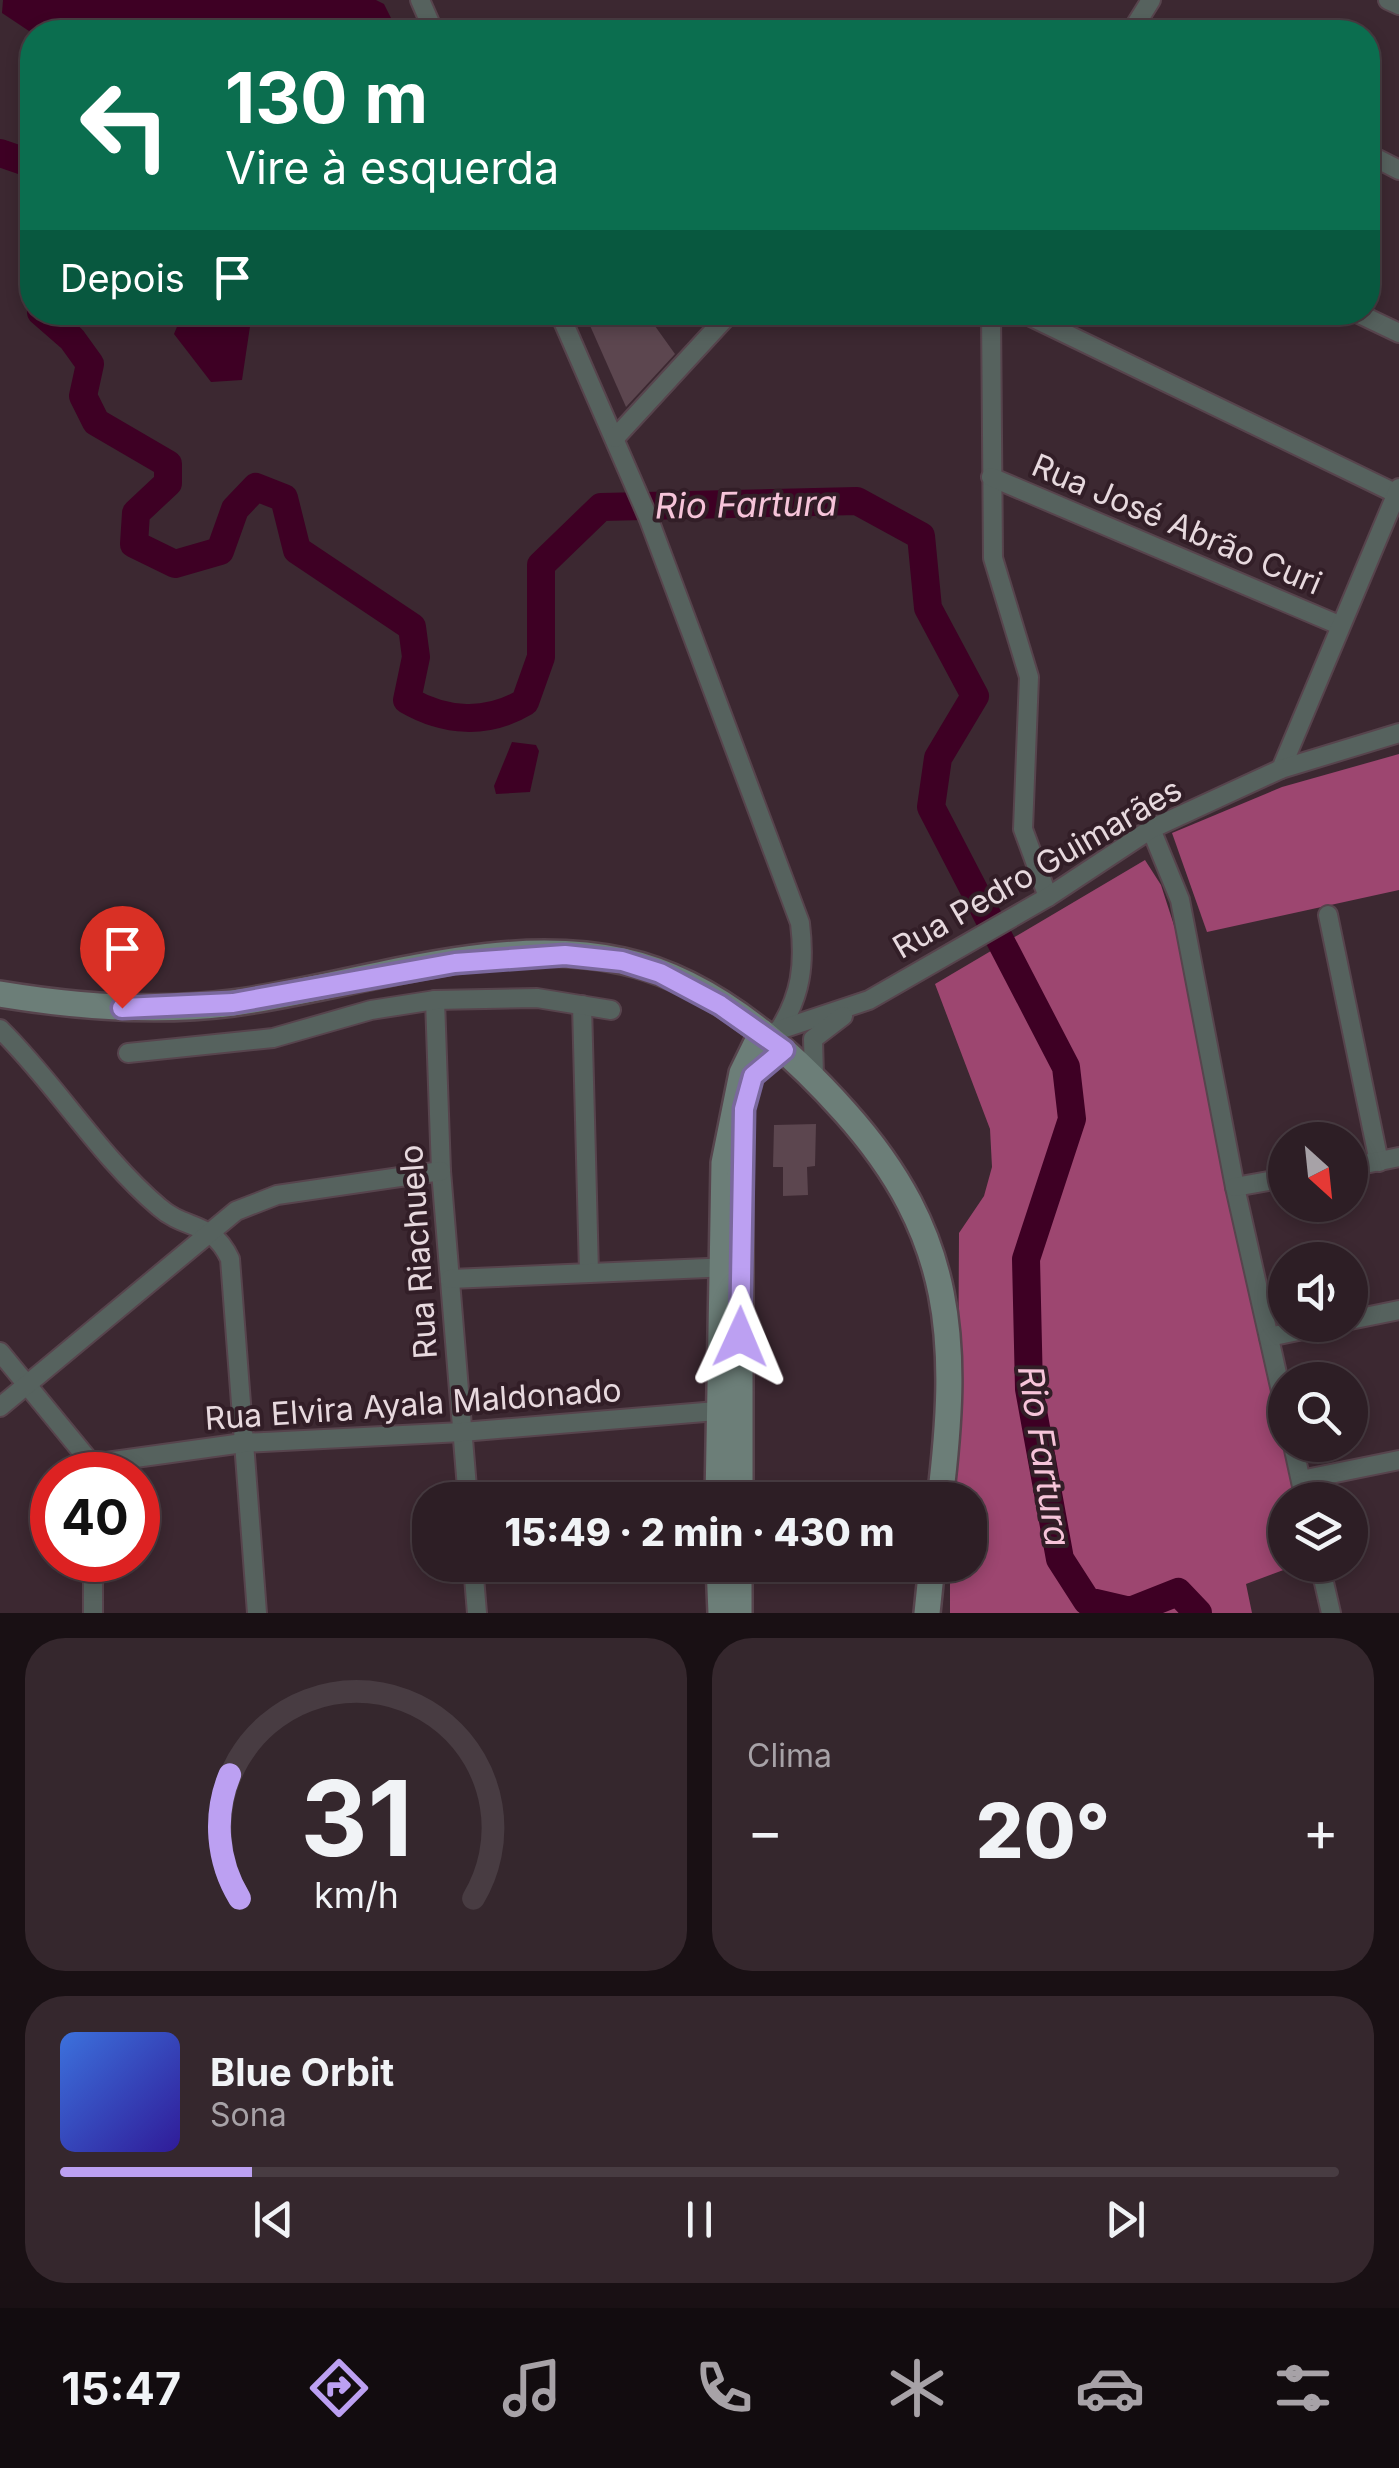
<!DOCTYPE html>
<html lang="pt">
<meta charset="utf-8">
<style>
:root{--surface:#2d1e25;--page:#35272d;--text:#f1f3f6;--muted:#a7a2a7;--line:#483c42;--accent:#bca0f2}
body{margin:0;font-family:Inter,sans-serif;background:var(--page);color:var(--text);height:100vh;display:flex;flex-direction:column;font-size:38px;white-space:nowrap}
*{box-sizing:border-box;margin:0}
p{font-size:32px;color:var(--muted)}
.icon{flex:none;width:55px;height:55px;fill:none;stroke:currentColor;stroke-width:2;stroke-linecap:round;stroke-linejoin:round}
.map{position:relative;height:1613px;overflow:hidden}
.panel{display:flex;flex-direction:column;gap:25px;padding:25px;background:#191014;flex:1}
.panel>*{flex:none}
.top-card{position:absolute;left:20px;top:20px;width:1360px;height:305px;border-radius:40px;box-shadow:0 5px 15px #0003,0 0 0 2px var(--line);background:#0b6e4f;color:#fff;overflow:hidden}
.needle{width:65px;rotate:153deg}
.controls{position:absolute;left:1268px;top:1122px;display:grid;gap:20px}
.controls a{display:grid;place-items:center;width:100px;height:100px;border-radius:50%;background:var(--surface);box-shadow:0 5px 15px #0003,0 0 0 2px var(--line);font-size:50px}
.speed{position:absolute;left:30px;top:1452px;display:flex;gap:20px;font-size:50px;font-weight:700;text-align:center}
.speed>*{display:grid;place-content:center;width:130px;height:130px;border-radius:50%;background:var(--surface);box-shadow:0 5px 15px #0003,0 0 0 2px var(--line);line-height:1}
.speed .limit{border:15px solid #d22;background:#fff;color:#111}
.pin{position:absolute;display:grid;place-items:center;width:85px;height:85px;color:#fff;margin:-102px -42px;border-radius:50% 50% 50% 0;rotate:-45deg;box-shadow:0 0 10px #0007}
.pin .icon{rotate:45deg}
.me{position:absolute;width:110px;margin:-55px;rotate:1deg;stroke-linejoin:round;filter:drop-shadow(0 0 8px #0008)}
.turn{display:flex;align-items:center;gap:35px;height:210px;padding:0 40px;font-size:45px}
.turn .icon{width:130px;height:130px;stroke-width:2.5}
.turn b{display:block;font-size:70px;line-height:85px}
.then{display:flex;align-items:center;height:95px;padding:0 40px;background:#0003;gap:20px;font-size:38px}
.big{font-size:75px;font-weight:800;line-height:1.1}
.panel .widget{flex:1;display:flex;flex-direction:column;justify-content:center;gap:15px;min-width:0;padding:0 35px;border-radius:40px;background:var(--page)}
.panel .dial{align-items:center;gap:0}
.dial svg{height:260px;overflow:visible;fill:none;stroke:var(--line);stroke-width:7;stroke-linecap:round;text-anchor:middle}
.dial text{fill:var(--text);stroke:none}
.song{display:flex;align-items:center;gap:30px}
.cover{width:120px;height:120px;border-radius:15px;background:linear-gradient(135deg,hsl(220 70% 55%),hsl(250 70% 35%))}
.played{height:10px;border-radius:5px;background:linear-gradient(90deg,var(--accent) 15%,var(--line) 15%)}
.keys{display:flex;justify-content:space-around;direction:ltr}
.heat{display:flex;justify-content:space-between;align-items:center;font-size:55px;direction:ltr}
.panel .tiles{flex:1;display:grid;gap:25px;grid-template-columns:1fr 1fr}
.widget:last-child{grid-column:span 2}
.trip{position:absolute;left:412px;top:1482px;width:575px;height:100px;border-radius:40px;background:var(--surface);box-shadow:0 5px 15px #0003,0 0 0 2px var(--line);font-weight:800;line-height:100px;text-align:center}
.menu{display:flex;height:160px;justify-content:space-around;align-items:center;background:#120c0f;color:var(--muted)}
.menu .icon{width:70px;height:70px}
.menu .active{color:var(--accent)}
.menu b{font-size:45px;color:var(--text)}
.map>svg:first-child{display:block}
.forest{fill:#9d4670}
.water{fill:#3e0024}
.lines{fill:none;stroke-linecap:round;stroke-linejoin:round}
.river{stroke:#3e0024;stroke-width:28}
.building{fill:#5c464f}
.street-casing{stroke:#57444d;stroke-width:22}
.secondary-casing{stroke:#57444d;stroke-width:30}
.street{stroke:#56625e;stroke-width:18}
.secondary{stroke:#6c7e78;stroke-width:25}
.route-casing{stroke:#7a689d;stroke-width:25}
.route{stroke:#bca0f2;stroke-width:18}
.labels{text-anchor:middle;dominant-baseline:central;stroke-width:8;stroke-linejoin:round;paint-order:stroke}
.street-label{font-size:32px;fill:#e7d9de;stroke:#321e27}
.water-label{font-size:35px;font-style:italic;fill:#f6c4d9;stroke:#321e27}
</style>
<div class="map">
<svg width="1399" height="1613" viewBox="0 0 1399 1613">
<rect width="100%" height="100%" fill="#3c2831"/>
<g class="forest">
<polygon points="1399,754 1399,890 1207,932 1172,833 1282,787"/>
<polygon points="1145,860 1161,885 1200,1006 1223,1178 1274,1359 1285,1409 1285,1445 1305,1500 1285,1500 1285,1565 1297,1565 1246,1584 1252,1613 950,1613 950,1565 970,1565 970,1500 951,1500 958,1417 959,1233 984,1196 992,1167 990,1129 935,984"/>
</g>
<g class="water">
<polygon points="3,0 376,0 384,4 398,32 32,33 2,13"/>
<polygon points="183,312 252,313 242,380 211,382 174,334"/>
<polygon points="512,742 536,745 539,751 530,792 496,794 494,786"/>
</g>
<g class="lines">
<g class="river">
<polyline points="0,153 32,164"/>
<path d="M41,312L72,339L90,364L83,396L96,422L168,464V483L136,513L134,544L175,564L220,551L235,509L256,487L284,498L297,550L412,627L416,657L407,700C445,722 487,725 525,702L541,657V565L601,507L857,501L921,536L928,608L975,696L938,758L931,807L1066,1067L1072,1119L1026,1259L1029,1389L1060,1559L1087,1601L1130,1611L1178,1592L1198,1613"/>
</g>
</g>
<g class="building">
<polygon points="584,312 645,312 675,354 626,407"/>
<polygon points="816,1124 815,1166 807,1167 808,1195 783,1196 783,1167 773,1167 774,1125"/>
</g>
<g class="lines">
<g class="street-casing">
<g id="street">
<polyline points="420,0 434,32"/>
<polyline points="1388,0 1399,5"/>
<polyline points="1131,32 1151,0"/>
<polyline points="1368,154 1399,170"/>
<path d="M559,312L648,517L800,923C805,965 801,995 779,1030"/>
<polyline points="991,312 993,558 1029,677 1023,829 1048,897"/>
<polyline points="1021,312 1399,495"/>
<polyline points="1355,312 1399,333"/>
<polyline points="615,438 731,312"/>
<polyline points="991,477 1339,625"/>
<polyline points="1281,769 1399,488"/>
<polyline points="1151,829 1180,900 1235,1187 1285,1409"/>
<polyline points="1328,915 1379,1162"/>
<polyline points="435,1000 441,1171 468,1500"/>
<polyline points="582,1005 589,1273"/>
<path d="M0,1029C56,1084 99,1156 159,1207C186,1231 212,1220 230,1259L257,1613"/>
<polyline points="776,1031 869,1000 1048,897 1151,829 1281,769 1399,733"/>
<polyline points="128,1053 273,1038 371,1010 435,1000 537,998 611,1010"/>
<polyline points="814,1077 813,1039 843,1016"/>
<polyline points="1350,1167 1399,1157"/>
<polyline points="1235,1187 1285,1178"/>
<polyline points="450,1279 731,1267"/>
<polyline points="1350,1320 1399,1310"/>
<polyline points="1269,1337 1327,1325"/>
<polyline points="0,1352 92,1464"/>
<polyline points="0,1407 236,1211 277,1195 441,1171"/>
<polyline points="1293,1445 1305,1500"/>
<polyline points="92,1464 243,1443 462,1432 729,1410"/>
<polyline points="1301,1480 1399,1460"/>
<polyline points="93,1560 93,1613"/>
<polyline points="473,1565 477,1613"/>
<polyline points="1320,1565 1331,1613"/>
</g>
</g>
<g class="secondary-casing">
<g id="secondary">
<path d="M0,994C78,1007 155,1013 233,1003C359,986 496,933 623,961C710,980 788,1048 845,1112C956,1236 959,1343 940,1500"/>
<polyline points="718,1500 724,1163 742,1073 762,1032"/>
<polyline points="740,1500 740,1175"/>
<polyline points="719,1565 721,1613"/>
<polyline points="739,1613 739,1565"/>
<polyline points="927,1613 932,1565"/>
</g>
</g>
<use href="#street" class="street"/>
<use href="#secondary" class="secondary"/>
</g>
<g class="lines">
<g class="route-casing">
<polyline id="route" points="122,1008 233,1003 455,963 565,955 622,961 660,973 720,1005 784,1050 753,1076 744,1109 740,1337"/>
</g>
<use href="#route" class="route"/>
</g>
<g class="labels">
<g class="street-label">
<text transform="translate(1177 524) rotate(23)">Rua José Abrão Curi</text>
<text transform="translate(1037 868) rotate(-30)">Rua Pedro Guimarães</text>
<text transform="translate(418 1252) rotate(-94)">Rua Riachuelo</text>
<text transform="translate(413 1404) rotate(-4)">Rua Elvira Ayala Maldonado</text>
</g>
<g class="water-label">
<text transform="translate(746 504) rotate(-1)">Rio Fartura</text>
<text transform="translate(1045 1456) rotate(81)">Rio Fartura</text>
</g>
</g>
</svg>
<div class="controls">
<a><svg class="needle" viewBox="-14 -14 28 28"><path d="M0-13l5 13h-10z" fill="#e53935"/><path d="M0 13l5-13h-10z" fill="#a7a2a7"/></svg></a>
<a><svg class="icon" aria-label="sound" viewBox="0 0 24 24"><path d="M4 9h4l5-4v14l-5-4H4zM17 9q2 3 0 6"/></svg></a>
<a><svg class="icon" aria-label="search" viewBox="0 0 24 24"><circle cx="10" cy="10" r="6"/><path d="M15 15l6 6"/></svg></a>
<a><svg class="icon" aria-label="layers" viewBox="0 0 24 24"><path d="M12 4l9 5-9 5-9-5zM3 14l9 5 9-5"/></svg></a>
</div>
<div class="speed"><div class="limit">40</div></div>
<div class="pin" style="left:122px;top:1008px;background:#d93025"><svg class="icon" aria-label="arrive" viewBox="0 0 24 24"><path d="M6 21V4h12l-3 4 3 4H6"/></svg></div>
<svg class="me" style="left:740px;top:1337px" viewBox="-20 -20 40 40"><path d="M0-17L14 15 0 8-14 15z" fill="#bca0f2" stroke="#fff" stroke-width="4"/></svg>
<div class="trip">15:49 · 2 min · 430 m</div>
<div class="top-card">
<div class="turn"><svg class="icon" aria-label="left" viewBox="0 0 24 24"><path d="M17 20v-9H6M10 6l-5 5 5 5"/></svg><div><b>130 m</b>Vire à esquerda</div></div>
<div class="then">Depois<svg class="icon" aria-label="arrive" viewBox="0 0 24 24"><path d="M6 21V4h12l-3 4 3 4H6"/></svg></div>
</div>
</div>
<section class="panel">
<div class="tiles">
<div class="widget dial"><svg viewBox="0 0 100 80">
<path d="M14 69A42 42 0 1 1 86 69"/>
<path d="M14 69A42 42 0 0 1 11 31" stroke="#bca0f2"/>
<text x="50" y="56" font-size="32" font-weight="700">31</text>
<text x="50" y="72" font-size="11">km/h</text>
</svg></div>
<div class="widget"><p>Clima</p>
<div class="heat"><a>−</a><b class="big">20°</b><a>+</a></div>
</div>
<div class="widget">
<div class="song"><i class="cover"></i><div><b>Blue Orbit</b><p>Sona</p></div></div>
<div class="played"></div>
<div class="keys"><svg class="icon" aria-label="previous" viewBox="0 0 24 24"><path d="M18 5L8 12l10 7zM5 5v14"/></svg><svg class="icon" aria-label="pause" viewBox="0 0 24 24"><path d="M8 5v14M16 5v14"/></svg><svg class="icon" aria-label="next" viewBox="0 0 24 24"><path d="M6 5l10 7-10 7zM19 5v14"/></svg></div>
</div>
</div>
</section>
<nav class="menu">
<b>15:47</b>
<svg class="icon active" aria-label="directions" viewBox="0 0 24 24"><path d="M12 3l9 9-9 9-9-9zM9 14v-3h6M13 9l2 2-2 2"/></svg>
<svg class="icon" aria-label="music" viewBox="0 0 24 24"><path d="M9 18V5l10-2v13"/><circle cx="6" cy="18" r="3"/><circle cx="16" cy="16" r="3"/></svg>
<svg class="icon" aria-label="phone" viewBox="0 0 24 24"><path d="M5 4h4l2 5-3 2q2 4 5 5l2-3 5 2v4C11 20 4 13 5 4z"/></svg>
<svg class="icon" aria-label="climate" viewBox="0 0 24 24"><path d="M12 3v18M4 7l16 10M4 17L20 7"/></svg>
<svg class="icon" aria-label="car" viewBox="0 0 24 24"><path d="M5 17H2v-5l4-1 3-4h7l3 4 3 1v5h-3M9 17h6M6 11h13"/><circle cx="7" cy="17" r="2"/><circle cx="17" cy="17" r="2"/></svg>
<svg class="icon" aria-label="filters" viewBox="0 0 24 24"><path d="M4 7h16M4 17h16"/><circle cx="9" cy="7" r="2"/><circle cx="15" cy="17" r="2"/></svg>
</nav>
